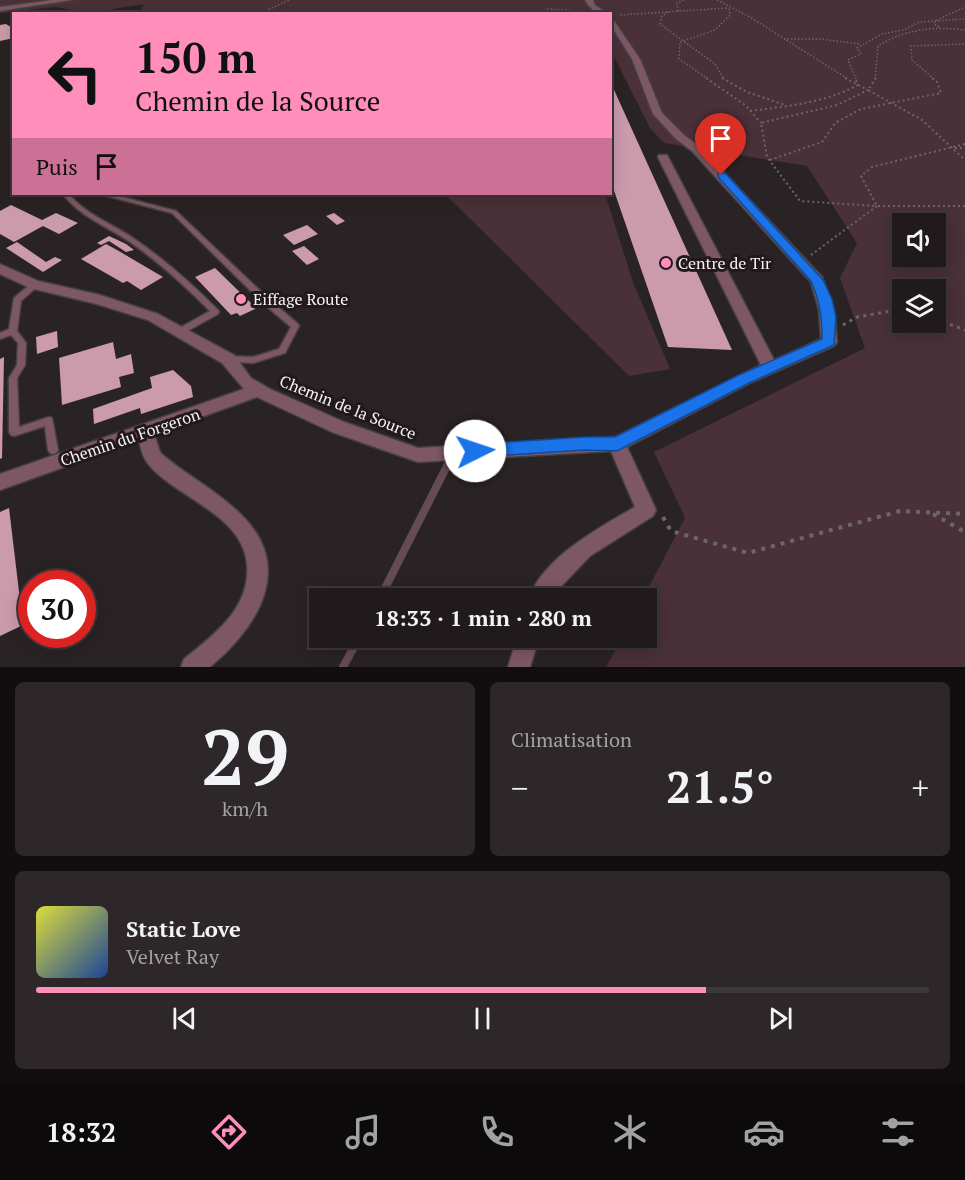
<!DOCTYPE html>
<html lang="fr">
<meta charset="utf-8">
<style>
:root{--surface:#201a1c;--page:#2d2729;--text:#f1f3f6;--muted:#a2a1a3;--line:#3d383b;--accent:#ff8ebb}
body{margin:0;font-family:"PT Serif",serif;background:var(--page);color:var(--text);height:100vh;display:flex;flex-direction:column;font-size:22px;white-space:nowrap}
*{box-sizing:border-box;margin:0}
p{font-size:20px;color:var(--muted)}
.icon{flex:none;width:33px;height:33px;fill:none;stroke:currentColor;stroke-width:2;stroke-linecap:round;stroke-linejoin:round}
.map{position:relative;height:667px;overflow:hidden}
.panel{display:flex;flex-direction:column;gap:15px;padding:15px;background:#120e0f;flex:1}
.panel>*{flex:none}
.hud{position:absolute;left:12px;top:12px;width:600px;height:183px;border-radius:0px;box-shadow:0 3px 15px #0003,0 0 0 2px var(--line);background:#ff8ebb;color:#111;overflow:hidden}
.buttons{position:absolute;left:892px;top:213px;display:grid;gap:12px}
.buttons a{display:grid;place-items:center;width:54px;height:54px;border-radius:0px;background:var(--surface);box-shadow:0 3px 15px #0003,0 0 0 2px var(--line);font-size:30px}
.speed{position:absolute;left:18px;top:570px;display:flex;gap:12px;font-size:30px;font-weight:700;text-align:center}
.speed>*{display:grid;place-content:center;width:78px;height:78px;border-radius:50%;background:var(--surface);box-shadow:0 3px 15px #0003,0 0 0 2px var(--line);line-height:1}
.speed .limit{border:9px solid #d22;background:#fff;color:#111}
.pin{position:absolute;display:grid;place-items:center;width:51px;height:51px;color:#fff;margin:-62px -26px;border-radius:50% 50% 50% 0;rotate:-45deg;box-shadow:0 0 6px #0007}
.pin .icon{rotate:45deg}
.me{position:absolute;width:66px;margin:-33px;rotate:86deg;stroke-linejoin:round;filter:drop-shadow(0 0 4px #0008)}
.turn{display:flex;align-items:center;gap:21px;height:126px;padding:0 24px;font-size:27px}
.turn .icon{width:78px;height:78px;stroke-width:2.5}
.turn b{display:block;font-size:42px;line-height:51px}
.then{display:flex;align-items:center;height:57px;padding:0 24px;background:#0003;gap:12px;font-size:22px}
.big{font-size:45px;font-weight:700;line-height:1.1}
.panel .widget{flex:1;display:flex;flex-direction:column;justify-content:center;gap:9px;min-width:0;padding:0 21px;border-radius:9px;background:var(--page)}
.panel .dial{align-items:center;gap:0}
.dial b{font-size:78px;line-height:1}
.song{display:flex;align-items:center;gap:18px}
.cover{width:72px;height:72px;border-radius:9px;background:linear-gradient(135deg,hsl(60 70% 55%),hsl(220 70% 35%))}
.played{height:6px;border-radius:3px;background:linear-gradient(90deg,var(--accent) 75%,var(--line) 75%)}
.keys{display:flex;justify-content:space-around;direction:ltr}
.heat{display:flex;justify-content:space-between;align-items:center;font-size:33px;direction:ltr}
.panel .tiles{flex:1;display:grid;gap:15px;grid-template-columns:1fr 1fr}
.widget:last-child{grid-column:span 2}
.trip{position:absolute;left:309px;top:588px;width:348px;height:60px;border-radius:0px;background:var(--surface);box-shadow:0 3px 15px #0003,0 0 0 2px var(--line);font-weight:700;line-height:60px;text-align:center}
.menu{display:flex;height:96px;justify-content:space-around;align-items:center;background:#0d0a0b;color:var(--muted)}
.menu .icon{width:42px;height:42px}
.menu .selected{color:var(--accent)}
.menu b{font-size:27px;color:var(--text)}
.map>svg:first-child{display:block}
.green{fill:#493039;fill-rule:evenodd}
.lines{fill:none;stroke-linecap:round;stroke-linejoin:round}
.stream{stroke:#644b56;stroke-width:8}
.building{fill:#cb9bac}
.lane-casing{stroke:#474042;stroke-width:3}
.street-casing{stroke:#474042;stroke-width:3}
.path-far3{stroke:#6c6668;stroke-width:1.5;stroke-dasharray:1.5 2;stroke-linecap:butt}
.path-far2{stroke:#6c6668;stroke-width:2;stroke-dasharray:2 3;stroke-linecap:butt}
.path-far1{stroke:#6c6668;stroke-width:3;stroke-dasharray:3 4.5;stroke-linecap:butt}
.path{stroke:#6c6668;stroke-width:4;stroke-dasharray:4 6;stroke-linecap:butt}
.lane{fill:#7e5765;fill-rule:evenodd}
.street{fill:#7e5765;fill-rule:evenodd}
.route{fill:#1a73e8;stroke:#114b97;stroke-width:1.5}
.poi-dot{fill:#ff8ebb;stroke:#21191c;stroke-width:2}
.labels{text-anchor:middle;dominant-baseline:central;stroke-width:6;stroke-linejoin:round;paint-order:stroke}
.poi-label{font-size:16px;fill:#f8f2f4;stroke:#21191c;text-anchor:start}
.street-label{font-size:16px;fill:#f8f2f4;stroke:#21191c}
</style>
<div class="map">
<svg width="965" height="667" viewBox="0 0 965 667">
<rect width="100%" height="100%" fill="#2a2325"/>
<g class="green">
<path d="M0,0H965V667H606L622,638H646V598H643L685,518L654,452L865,348L840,278L857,243L807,166L664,143L650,128L611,51L610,14L139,13L144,4L89,13L55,7L0,13ZM903,224H936V256H903ZM903,290H936V322H903Z"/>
<polygon points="445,194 605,194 634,285 670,369 629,376"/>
</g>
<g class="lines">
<g class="stream">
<polyline points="380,598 448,464"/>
<polyline points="343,667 359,638"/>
</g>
</g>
<g class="building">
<polygon points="6,24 9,26 14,25 14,38 0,41 0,25"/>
<polygon points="610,81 732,350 668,347 610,179"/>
<polygon points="11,205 42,220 56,213 78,223 59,234 43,226 14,242 0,234 0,211"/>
<polygon points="334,213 345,221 337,225 326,216"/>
<polygon points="307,225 318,234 294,245 283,235"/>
<polygon points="109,236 126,244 134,250 126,252 109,241 101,245 97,243"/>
<polygon points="17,242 46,262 55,257 62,260 43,272 6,248"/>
<polygon points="106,244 117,250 163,277 141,290 127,281 123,283 81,259"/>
<polygon points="304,246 319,259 307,265 292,251"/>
<polygon points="215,268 253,305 255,309 240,316 237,313 231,315 195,277"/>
<polygon points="57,331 58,347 37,354 36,337"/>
<polygon points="113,342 116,359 131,354 134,373 119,377 121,387 62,405 59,358"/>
<polygon points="4,357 2,458 0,459 0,359"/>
<polygon points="173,370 191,386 193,397 141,414 140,408 94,424 93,409 152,388 150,377"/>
<polygon points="9,508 23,625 0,636 0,512"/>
</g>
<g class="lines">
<g class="lane-casing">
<g id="lane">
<path d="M63,194H69C86,215 111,223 133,238C164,259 192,284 218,310L219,312L218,314L182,334H176L175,332L176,330L210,311C185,286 159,262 130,242C107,226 80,217 63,194Z"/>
<polygon points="102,194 111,194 176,211 271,301 298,324 299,326 285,353 253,363 225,361 224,359 225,357 228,356 253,357 279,349 291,327 265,305 172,213 103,195"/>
<polygon points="32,283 35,283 39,285 21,301 17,331 26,343 25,365 17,378 19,427 49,417 52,418 58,450 56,453 53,454 50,453 48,450 45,426 14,436 11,435 9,432 9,378 17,365 18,343 11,335 0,339 0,333 9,329 14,298"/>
</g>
</g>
<g class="street-casing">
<g id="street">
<polygon points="52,0 72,0 0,11 0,7"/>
<path d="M585,0H593L595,5L609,14C598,14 591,11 585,0Z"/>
<path d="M610,15L640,59L662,113L684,135L700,147L822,277L834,310L837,342L834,346L750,383L627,447L656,510L653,516L590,556L550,598H529C543,558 600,527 635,507L611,451L418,462L332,432L257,397L154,434L160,452L165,457C187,475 213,489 235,509C297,563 261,624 210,667H181L184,659C214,635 251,608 247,564C242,514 177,498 149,465C143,458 141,449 139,440L0,490V474L244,389L222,363L148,320L97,304L30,288L0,274V264L38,281L100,295L158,314L234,355L251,378L270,389L344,422L418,448L615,437L761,365L658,157L659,155H667L668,157L774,360L821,339L819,310L811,282L692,151L676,139L653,114L632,59L610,24Z"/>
<polygon points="517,638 539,638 530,667 508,667"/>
</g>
</g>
<g class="path-far3">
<polyline points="717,0 750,17 848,79"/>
<polyline points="678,11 677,3 684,0"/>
<polyline points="668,12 662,16 660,24 715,64 724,79"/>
<polyline points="259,14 289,0"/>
<polyline points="538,14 548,9 581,11"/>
<polyline points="620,15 727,8"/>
<polyline points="939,27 934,24 935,21 965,7"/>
<polyline points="784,39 820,39 861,44"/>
<polyline points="708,79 679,59 680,42 715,30 730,15 729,8"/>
<polyline points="856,79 848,60 861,54 857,48 882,34 904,30 919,22 965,19"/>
<path d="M875,79L878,46C905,29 934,26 965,30"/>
<polyline points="934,79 912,60 911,46 965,44"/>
</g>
<g class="path-far2">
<polyline points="706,78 745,105 761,123"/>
<polyline points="722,78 747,92 785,105"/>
<polyline points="845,78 868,90"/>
<polyline points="876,78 868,90 922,120 965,160"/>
<path d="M750,111C788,106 824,103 858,85L855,78"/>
<polyline points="965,144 872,167 861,176 877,206 965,206"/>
<polyline points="955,148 965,148"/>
<polyline points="770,160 822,142 835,123 861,109 941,93 937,82 932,78"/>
<polyline points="811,255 877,206 800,201 767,157 761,123 837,105 868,90"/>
</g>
<g class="path-far1">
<polyline points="936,319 965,330"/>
<polyline points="843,325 857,317 903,309"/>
</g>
<g class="path">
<polyline points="933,514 965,532"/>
<polyline points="663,517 671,531 748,553 900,511 965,514"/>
</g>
<use href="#lane" class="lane"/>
<use href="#street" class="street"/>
</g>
<path class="route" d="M718,173H725L823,280L832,299L836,317L834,345L749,383L617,451L585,450L475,457L470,455L467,451L470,446L475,444L585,437H615L739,375L822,339C822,318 820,301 811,281L718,177Z"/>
<g class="poi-dot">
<circle cx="666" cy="263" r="6"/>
<circle cx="241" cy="299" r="6"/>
</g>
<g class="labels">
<g class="poi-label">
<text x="678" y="263">Centre de Tir</text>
<text x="253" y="299">Eiffage Route</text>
</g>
<g class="street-label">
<text transform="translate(348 407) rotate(22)">Chemin de la Source</text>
<text transform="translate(130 437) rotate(-19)">Chemin du Forgeron</text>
</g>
</g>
</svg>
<div class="buttons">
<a><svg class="icon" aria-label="sound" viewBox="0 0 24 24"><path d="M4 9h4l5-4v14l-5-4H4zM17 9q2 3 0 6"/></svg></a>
<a><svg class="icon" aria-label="layers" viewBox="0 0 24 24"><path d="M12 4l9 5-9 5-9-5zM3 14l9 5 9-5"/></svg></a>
</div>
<div class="speed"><div class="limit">30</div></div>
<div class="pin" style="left:721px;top:175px;background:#d93025"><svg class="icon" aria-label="arrive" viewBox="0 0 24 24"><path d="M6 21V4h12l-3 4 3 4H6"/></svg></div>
<svg class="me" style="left:475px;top:451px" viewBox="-20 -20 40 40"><circle r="19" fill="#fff"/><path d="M0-13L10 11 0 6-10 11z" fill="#1a73e8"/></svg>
<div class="trip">18:33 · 1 min · 280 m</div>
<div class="hud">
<div class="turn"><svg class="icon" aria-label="left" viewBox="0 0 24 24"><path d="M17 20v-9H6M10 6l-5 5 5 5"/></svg><div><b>150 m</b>Chemin de la Source</div></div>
<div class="then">Puis<svg class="icon" aria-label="arrive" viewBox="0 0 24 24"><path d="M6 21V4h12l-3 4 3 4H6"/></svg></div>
</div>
</div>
<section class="panel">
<div class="tiles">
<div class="widget dial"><b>29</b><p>km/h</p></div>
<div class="widget"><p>Climatisation</p>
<div class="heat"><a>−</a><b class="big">21.5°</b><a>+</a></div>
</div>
<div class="widget">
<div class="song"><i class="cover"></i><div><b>Static Love</b><p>Velvet Ray</p></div></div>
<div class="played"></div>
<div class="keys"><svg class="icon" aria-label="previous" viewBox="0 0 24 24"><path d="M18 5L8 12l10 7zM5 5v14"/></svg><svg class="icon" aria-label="pause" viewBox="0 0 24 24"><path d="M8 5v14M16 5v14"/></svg><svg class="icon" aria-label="next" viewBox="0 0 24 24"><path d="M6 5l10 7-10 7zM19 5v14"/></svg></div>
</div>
</div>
</section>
<nav class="menu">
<b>18:32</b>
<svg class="icon selected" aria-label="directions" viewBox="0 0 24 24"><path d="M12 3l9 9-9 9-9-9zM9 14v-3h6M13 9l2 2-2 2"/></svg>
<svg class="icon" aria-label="music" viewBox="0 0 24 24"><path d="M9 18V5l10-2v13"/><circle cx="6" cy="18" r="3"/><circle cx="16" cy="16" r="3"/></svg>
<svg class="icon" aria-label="phone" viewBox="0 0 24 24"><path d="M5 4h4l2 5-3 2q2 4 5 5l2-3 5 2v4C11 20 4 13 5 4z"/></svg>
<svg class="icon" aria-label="climate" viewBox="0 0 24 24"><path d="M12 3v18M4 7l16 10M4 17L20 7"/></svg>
<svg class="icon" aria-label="car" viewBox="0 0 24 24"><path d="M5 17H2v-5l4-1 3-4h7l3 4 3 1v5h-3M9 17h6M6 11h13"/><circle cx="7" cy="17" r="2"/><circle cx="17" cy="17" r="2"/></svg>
<svg class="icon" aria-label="filters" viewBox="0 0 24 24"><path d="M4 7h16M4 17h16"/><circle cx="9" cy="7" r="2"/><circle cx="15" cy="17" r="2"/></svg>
</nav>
